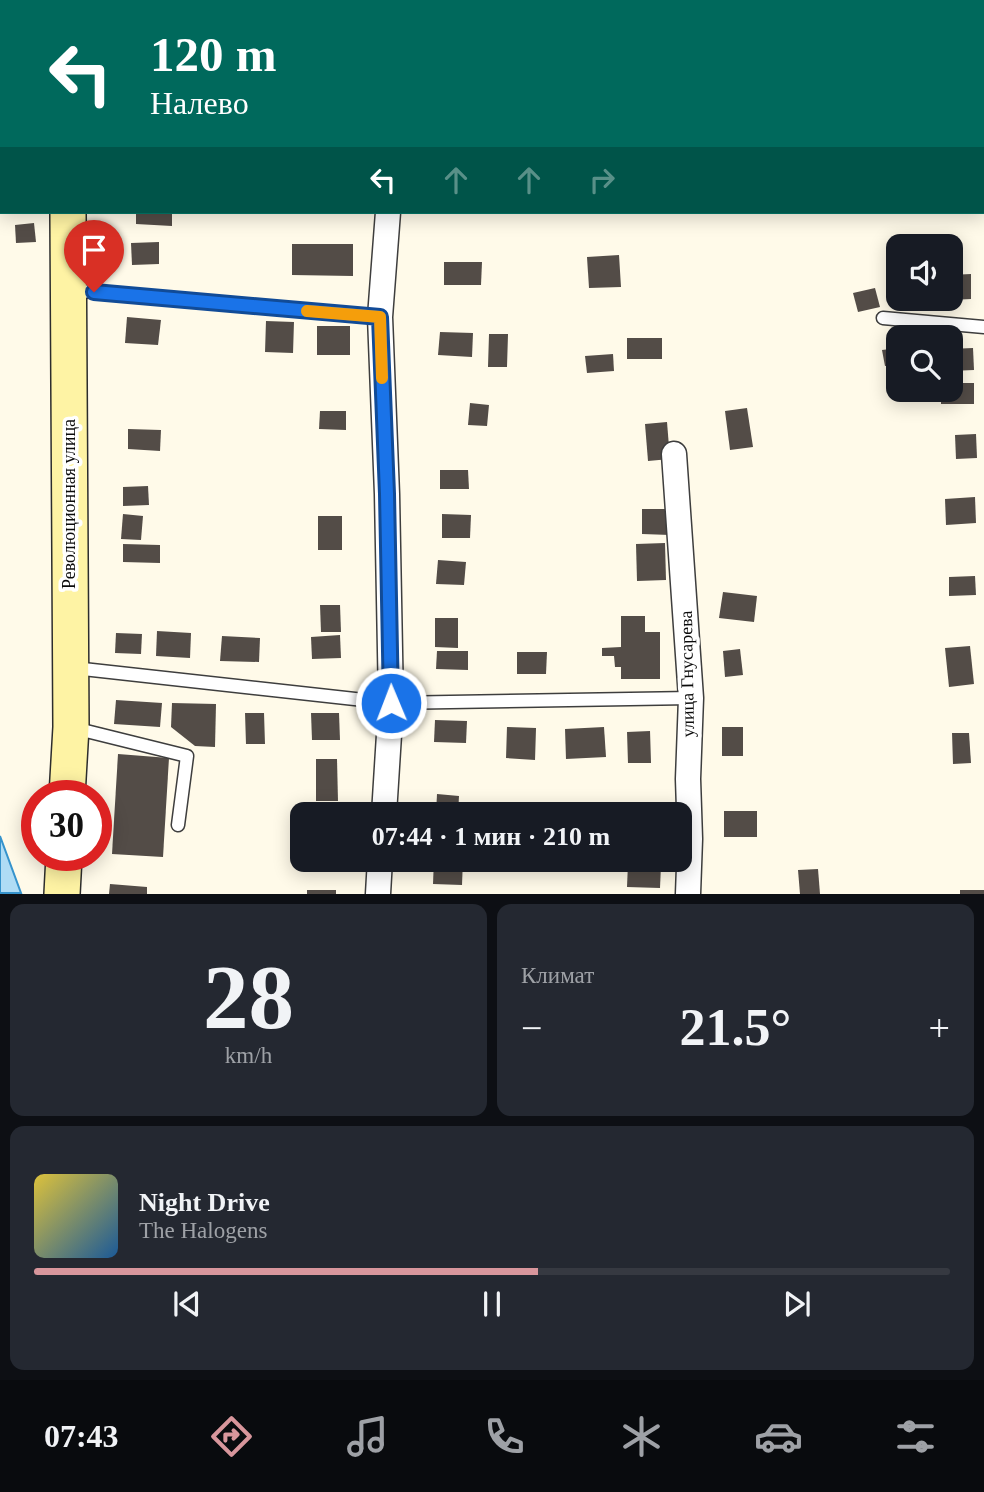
<!DOCTYPE html>
<html lang="ru">
<meta charset="utf-8">
<style>
:root{--surface:#171b24;--page:#242831;--text:#f1f3f6;--muted:#9ea1a6;--line:#363941;--accent:#d8969c}
body{margin:0;font-family:Georgia,serif;background:var(--page);color:var(--text);height:100vh;display:flex;flex-direction:column;font-size:26px;white-space:nowrap}
*{box-sizing:border-box;margin:0}
p{font-size:23px;color:var(--muted)}
.icon{flex:none;width:38px;height:38px;fill:none;stroke:currentColor;stroke-width:2;stroke-linecap:round;stroke-linejoin:round}
.map{position:relative;height:894px;overflow:hidden}
.drawer{display:flex;flex-direction:column;gap:10px;padding:10px;background:#0d0f14;flex:1}
.drawer>*{flex:none}
.top-card{position:absolute;left:0px;top:0px;width:985px;height:214px;box-shadow:0 4px 18px #0003;background:#00695c;color:#fff;overflow:hidden}
.controls{position:absolute;left:886px;top:234px;display:grid;gap:14px}
.controls a{display:grid;place-items:center;width:77px;height:77px;border-radius:14px;background:var(--surface);box-shadow:0 4px 18px #0003;font-size:35px}
.speed{position:absolute;left:21px;top:780px;display:flex;gap:14px;font-size:35px;font-weight:700;text-align:center}
.speed>*{display:grid;place-content:center;width:91px;height:91px;border-radius:50%;background:var(--surface);box-shadow:0 4px 18px #0003;line-height:1}
.speed .limit{border:10px solid #d22;background:#fff;color:#111}
.pin{position:absolute;display:grid;place-items:center;width:60px;height:60px;color:#fff;margin:-72px -30px;border-radius:50% 50% 50% 0;rotate:-45deg;box-shadow:0 0 7px #0007}
.pin .icon{rotate:45deg}
.me{position:absolute;width:77px;margin:-38px;rotate:359deg;stroke-linejoin:round;filter:drop-shadow(0 0 5px #0008)}
.turn{display:flex;align-items:center;gap:24px;height:147px;padding:0 35px;font-size:32px}
.turn .icon{width:91px;height:91px;stroke-width:2.5}
.turn b{display:block;font-size:49px;line-height:60px}
.lanes{display:flex;align-items:center;height:66px;padding:0 35px;background:#0003;justify-content:center;gap:35px;direction:ltr}
.lanes .off{opacity:.35}
.big{font-size:52px;font-weight:600;line-height:1.1}
.drawer .card{flex:1;display:flex;flex-direction:column;justify-content:center;gap:10px;min-width:0;padding:0 24px;border-radius:14px;background:var(--page)}
.drawer .dial{align-items:center;gap:0}
.dial b{font-size:91px;line-height:1}
.song{display:flex;align-items:center;gap:21px}
.cover{width:84px;height:84px;border-radius:10px;background:linear-gradient(135deg,hsl(50 70% 55%),hsl(210 70% 35%))}
.played{height:7px;border-radius:4px;background:linear-gradient(90deg,var(--accent) 55%,var(--line) 55%)}
.keys{display:flex;justify-content:space-around;direction:ltr}
.heat{display:flex;justify-content:space-between;align-items:center;font-size:38px;direction:ltr}
.drawer .tiles{flex:1;display:grid;gap:10px;grid-template-columns:1fr 1fr}
.card:last-child{grid-column:span 2}
.trip{position:absolute;left:290px;top:802px;width:402px;height:70px;border-radius:14px;background:var(--surface);box-shadow:0 4px 18px #0003;font-weight:600;line-height:70px;text-align:center}
.dock{display:flex;height:112px;justify-content:space-around;align-items:center;background:#090b0e;color:var(--muted)}
.dock .icon{width:49px;height:49px}
.dock .selected{color:var(--accent)}
.dock b{font-size:32px;color:var(--text)}
.map>svg:first-child{display:block}
.water{fill:#afdcf5;stroke:#3693cc;stroke-width:2}
.building{fill:#534c47}
.lines{fill:none;stroke-linecap:round;stroke-linejoin:round}
.lane-casing{stroke:#3e3e3e;stroke-width:15}
.street-casing{stroke:#3e3e3e;stroke-width:27}
.secondary-casing{stroke:#2d2d2d;stroke-width:38}
.lane{stroke:#fff;stroke-width:12}
.street{stroke:#fff;stroke-width:24}
.secondary{stroke:#fef3a4;stroke-width:35}
.route-casing{stroke:#114b97;stroke-width:18}
.route{stroke:#1a73e8;stroke-width:12}
.slow{stroke:#f59e0b;stroke-width:12}
.labels{text-anchor:middle;dominant-baseline:central;stroke-width:7;stroke-linejoin:round;paint-order:stroke}
.street-label{font-size:18px;fill:#0b0b0b;stroke:#fff}
</style>
<div class="map">
<svg width="984" height="894" viewBox="0 0 984 894">
<rect width="100%" height="100%" fill="#fffae9"/>
<polygon class="water" points="0,836 21,893 0,893"/>
<g class="building">
<polygon points="136,212 172,212 172,226 136,224"/>
<polygon points="34,223 36,242 16,243 15,225"/>
<polygon points="159,242 159,264 132,265 131,243"/>
<polygon points="292,244 353,244 353,276 292,275"/>
<polygon points="619,255 621,287 589,288 587,257"/>
<polygon points="444,262 482,262 481,285 444,285"/>
<polygon points="971,274 971,299 950,300 950,275"/>
<polygon points="875,288 880,307 858,312 853,293"/>
<polygon points="127,317 161,320 158,345 125,343"/>
<polygon points="266,321 294,322 293,353 265,352"/>
<rect x="317" y="326" width="33" height="29"/>
<polygon points="440,332 473,333 472,357 438,355"/>
<polygon points="489,334 508,334 507,367 488,367"/>
<rect x="627" y="338" width="35" height="21"/>
<polygon points="898,348 898,365 885,366 882,350"/>
<polygon points="973,348 974,370 950,371 950,349"/>
<polygon points="613,354 614,371 587,373 585,356"/>
<polygon points="950,383 974,383 974,404 941,404 941,390 950,390"/>
<polygon points="470,403 489,405 487,426 468,425"/>
<polygon points="747,408 753,447 730,450 725,411"/>
<polygon points="320,411 346,411 346,430 319,429"/>
<polygon points="667,422 670,459 648,461 645,424"/>
<polygon points="128,429 161,430 160,451 128,449"/>
<polygon points="976,434 977,458 956,459 955,435"/>
<polygon points="440,470 468,470 469,489 440,489"/>
<polygon points="148,486 149,505 123,506 123,487"/>
<polygon points="975,497 976,523 946,525 945,499"/>
<polygon points="642,509 670,509 670,535 642,534"/>
<polygon points="123,514 143,516 141,540 121,539"/>
<polygon points="442,514 471,515 470,538 442,538"/>
<rect x="318" y="516" width="24" height="34"/>
<polygon points="665,543 666,580 637,581 636,544"/>
<polygon points="123,544 160,545 160,563 123,562"/>
<polygon points="438,560 466,562 464,585 436,584"/>
<polygon points="975,576 976,595 949,596 949,577"/>
<polygon points="723,592 757,596 754,622 719,618"/>
<polygon points="320,605 340,605 341,632 321,632"/>
<polygon points="621,616 645,616 645,632 660,632 660,679 621,679 621,667 615,667 614,656 602,656 602,648 621,647"/>
<polygon points="435,618 458,618 458,648 435,647"/>
<polygon points="157,631 191,633 190,658 156,656"/>
<polygon points="116,633 142,634 141,654 115,653"/>
<polygon points="340,635 341,658 312,659 311,637"/>
<polygon points="222,636 260,638 259,662 220,661"/>
<polygon points="970,646 974,684 949,687 945,648"/>
<polygon points="740,649 743,675 725,677 723,651"/>
<polygon points="437,651 468,651 468,670 436,669"/>
<polygon points="517,652 547,652 546,674 517,674"/>
<polygon points="116,700 162,703 160,727 114,724"/>
<polygon points="172,703 216,704 215,747 195,746 171,727"/>
<polygon points="245,713 264,713 265,744 246,744"/>
<polygon points="311,713 339,713 340,740 312,740"/>
<polygon points="435,720 467,721 466,743 434,742"/>
<polygon points="507,727 536,728 535,760 506,758"/>
<polygon points="604,727 606,757 566,759 565,729"/>
<rect x="722" y="727" width="21" height="29"/>
<polygon points="650,731 651,763 628,763 627,732"/>
<polygon points="952,733 969,733 971,763 953,764"/>
<polygon points="118,754 169,758 163,857 112,854"/>
<polygon points="316,759 337,759 338,801 316,801"/>
<polygon points="437,794 459,796 458,814 436,814"/>
<rect x="724" y="811" width="33" height="26"/>
<polygon points="303,859 337,859 336,870 303,869"/>
<polygon points="434,859 463,859 462,885 433,884"/>
<polygon points="628,863 661,865 660,888 627,887"/>
<polygon points="818,869 820,894 800,894 798,870"/>
<polygon points="110,884 147,887 147,894 109,894"/>
<rect x="307" y="890" width="29" height="4"/>
<rect x="960" y="890" width="24" height="4"/>
</g>
<g class="lines">
<g class="lane-casing">
<g id="lane">
<polyline points="721,0 721,2"/>
<polyline points="70,290 380,317"/>
<polyline points="883,318 984,327"/>
<polyline points="74,668 391,703 691,698"/>
<polyline points="74,728 187,756 178,825"/>
</g>
</g>
<g class="street-casing">
<g id="street">
<polyline points="396,2 396,0"/>
<polyline points="674,454 691,698 688,779 690,839 688,894"/>
<polyline points="384,814 391,703 387,494 380,317 388,212"/>
<polyline points="378,894 380,859"/>
</g>
</g>
<g class="secondary-casing">
<g id="secondary">
<polyline points="69,2 69,0"/>
<polyline points="67,796 71,727 68,212"/>
<polyline points="62,894 64,856"/>
</g>
</g>
<use href="#lane" class="lane"/>
<use href="#street" class="street"/>
<use href="#secondary" class="secondary"/>
</g>
<g class="lines">
<g class="route-casing">
<polyline id="route" points="94,292 380,317 387,494 391,703"/>
</g>
<use href="#route" class="route"/>
<polyline class="slow" points="307,311 380,317 382,378"/>
</g>
<g class="labels">
<g class="street-label">
<text transform="translate(69 504) rotate(-90)">Революционная улица</text>
<text transform="translate(687 674) rotate(-91)">улица Гнусарева</text>
</g>
</g>
</svg>
<div class="controls">
<a><svg class="icon" aria-label="sound" viewBox="0 0 24 24"><path d="M4 9h4l5-4v14l-5-4H4zM17 9q2 3 0 6"/></svg></a>
<a><svg class="icon" aria-label="search" viewBox="0 0 24 24"><circle cx="10" cy="10" r="6"/><path d="M15 15l6 6"/></svg></a>
</div>
<div class="speed"><div class="limit">30</div></div>
<div class="pin" style="left:94px;top:292px;background:#d93025"><svg class="icon" aria-label="arrive" viewBox="0 0 24 24"><path d="M6 21V4h12l-3 4 3 4H6"/></svg></div>
<svg class="me" style="left:391px;top:703px" viewBox="-20 -20 40 40"><circle r="17" fill="#1a73e8" stroke="#fff" stroke-width="3"/><path d="M0-11L8 9 0 5-8 9z" fill="#fff"/></svg>
<div class="trip">07:44 · 1 мин · 210 m</div>
<div class="top-card">
<div class="turn"><svg class="icon" aria-label="left" viewBox="0 0 24 24"><path d="M17 20v-9H6M10 6l-5 5 5 5"/></svg><div><b>120 m</b>Налево</div></div>
<div class="lanes"><svg class="icon" aria-label="left" viewBox="0 0 24 24"><path d="M17 20v-9H6M10 6l-5 5 5 5"/></svg><svg class="icon off" aria-label="ahead" viewBox="0 0 24 24"><path d="M12 20V5M6 11l6-6 6 6"/></svg><svg class="icon off" aria-label="ahead" viewBox="0 0 24 24"><path d="M12 20V5M6 11l6-6 6 6"/></svg><svg class="icon off" aria-label="right" viewBox="0 0 24 24"><path d="M7 20v-9h11M14 6l5 5-5 5"/></svg></div>
</div>
</div>
<section class="drawer">
<div class="tiles">
<div class="card dial"><b>28</b><p>km/h</p></div>
<div class="card"><p>Климат</p>
<div class="heat"><a>−</a><b class="big">21.5°</b><a>+</a></div>
</div>
<div class="card">
<div class="song"><i class="cover"></i><div><b>Night Drive</b><p>The Halogens</p></div></div>
<div class="played"></div>
<div class="keys"><svg class="icon" aria-label="previous" viewBox="0 0 24 24"><path d="M18 5L8 12l10 7zM5 5v14"/></svg><svg class="icon" aria-label="pause" viewBox="0 0 24 24"><path d="M8 5v14M16 5v14"/></svg><svg class="icon" aria-label="next" viewBox="0 0 24 24"><path d="M6 5l10 7-10 7zM19 5v14"/></svg></div>
</div>
</div>
</section>
<nav class="dock">
<b>07:43</b>
<svg class="icon selected" aria-label="directions" viewBox="0 0 24 24"><path d="M12 3l9 9-9 9-9-9zM9 14v-3h6M13 9l2 2-2 2"/></svg>
<svg class="icon" aria-label="music" viewBox="0 0 24 24"><path d="M9 18V5l10-2v13"/><circle cx="6" cy="18" r="3"/><circle cx="16" cy="16" r="3"/></svg>
<svg class="icon" aria-label="phone" viewBox="0 0 24 24"><path d="M5 4h4l2 5-3 2q2 4 5 5l2-3 5 2v4C11 20 4 13 5 4z"/></svg>
<svg class="icon" aria-label="climate" viewBox="0 0 24 24"><path d="M12 3v18M4 7l16 10M4 17L20 7"/></svg>
<svg class="icon" aria-label="car" viewBox="0 0 24 24"><path d="M5 17H2v-5l4-1 3-4h7l3 4 3 1v5h-3M9 17h6M6 11h13"/><circle cx="7" cy="17" r="2"/><circle cx="17" cy="17" r="2"/></svg>
<svg class="icon" aria-label="filters" viewBox="0 0 24 24"><path d="M4 7h16M4 17h16"/><circle cx="9" cy="7" r="2"/><circle cx="15" cy="17" r="2"/></svg>
</nav>
